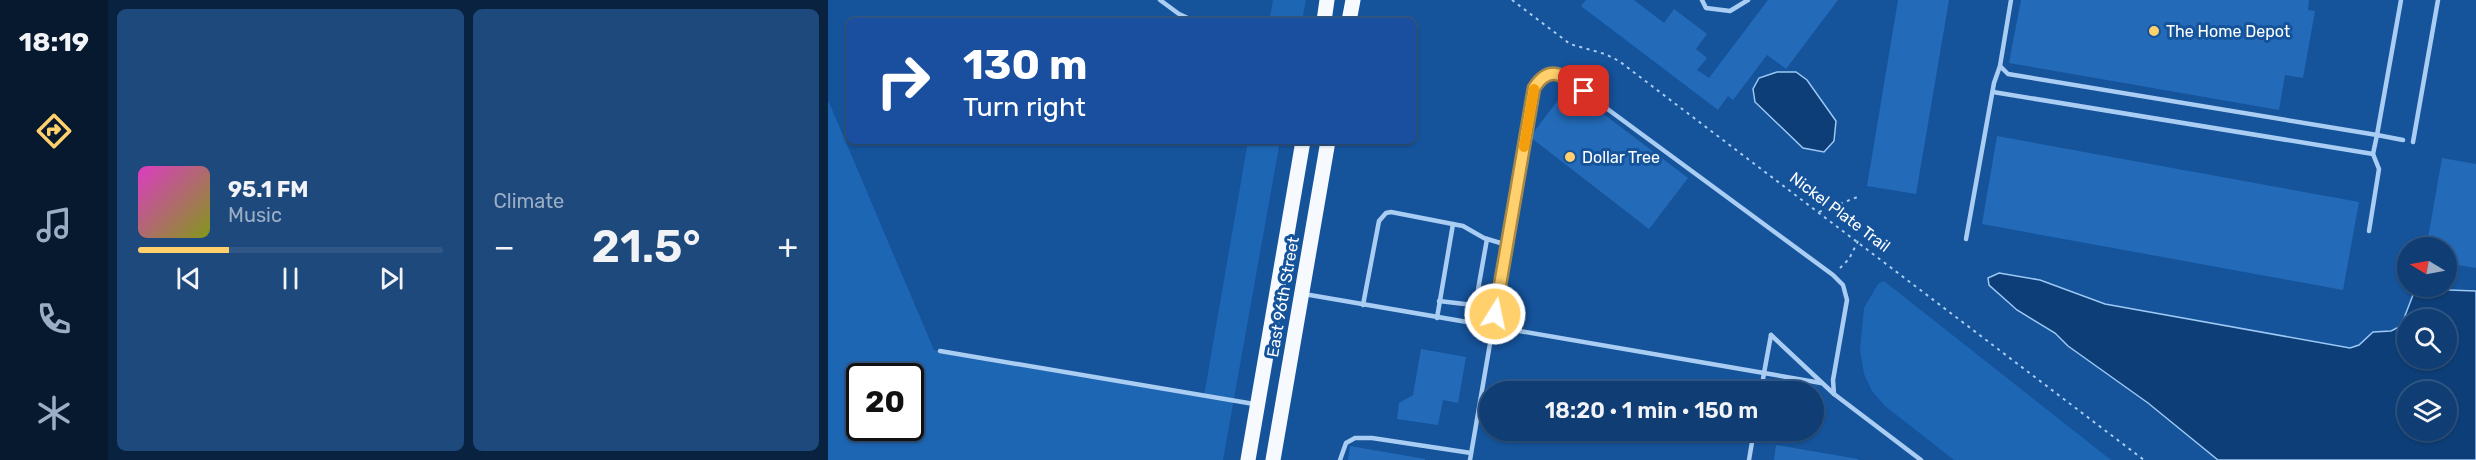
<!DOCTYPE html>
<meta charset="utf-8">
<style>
:root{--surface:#103e74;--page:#1e497c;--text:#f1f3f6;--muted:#9caec5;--line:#305786;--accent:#ffd06c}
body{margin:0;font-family:Rubik,sans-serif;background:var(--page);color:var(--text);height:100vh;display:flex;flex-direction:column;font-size:22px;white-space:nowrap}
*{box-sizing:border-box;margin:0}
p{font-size:20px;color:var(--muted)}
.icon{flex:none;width:33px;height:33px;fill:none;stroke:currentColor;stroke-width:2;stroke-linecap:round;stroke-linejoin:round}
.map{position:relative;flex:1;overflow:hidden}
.sheet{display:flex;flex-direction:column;gap:9px;padding:9px;background:#092240;width:720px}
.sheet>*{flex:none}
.hud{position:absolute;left:18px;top:18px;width:570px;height:126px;border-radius:9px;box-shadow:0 2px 4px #0004,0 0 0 2px var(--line);background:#1a4fa0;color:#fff;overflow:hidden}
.needle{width:39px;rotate:280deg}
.buttons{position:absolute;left:1569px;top:237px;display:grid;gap:12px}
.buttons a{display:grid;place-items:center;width:60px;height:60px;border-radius:50%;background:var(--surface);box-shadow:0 2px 4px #0004,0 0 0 2px var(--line);font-size:30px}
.speed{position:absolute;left:18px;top:363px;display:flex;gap:12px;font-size:30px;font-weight:700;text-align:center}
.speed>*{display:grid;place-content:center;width:78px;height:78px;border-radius:50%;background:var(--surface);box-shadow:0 2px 4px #0004,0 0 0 2px var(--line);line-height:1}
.speed .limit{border:3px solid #111;border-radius:9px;background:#fff;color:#111}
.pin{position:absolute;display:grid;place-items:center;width:51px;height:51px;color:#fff;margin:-26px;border-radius:12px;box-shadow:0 3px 9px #0006}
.me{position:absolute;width:66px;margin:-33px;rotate:10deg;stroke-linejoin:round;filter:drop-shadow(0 0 4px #0008)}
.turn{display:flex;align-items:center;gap:21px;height:126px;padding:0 18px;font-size:27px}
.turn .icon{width:78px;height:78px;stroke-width:2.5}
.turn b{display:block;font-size:42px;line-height:51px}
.big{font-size:45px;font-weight:600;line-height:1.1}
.sheet .card{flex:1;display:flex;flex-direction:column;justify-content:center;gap:9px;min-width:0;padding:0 21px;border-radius:9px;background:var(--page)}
.song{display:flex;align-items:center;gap:18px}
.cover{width:72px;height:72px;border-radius:9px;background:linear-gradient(135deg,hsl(310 70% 55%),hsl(70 70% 35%))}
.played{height:6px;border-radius:3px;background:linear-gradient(90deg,var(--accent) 30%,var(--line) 30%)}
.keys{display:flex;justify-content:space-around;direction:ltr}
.heat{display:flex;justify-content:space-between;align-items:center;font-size:33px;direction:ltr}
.sheet .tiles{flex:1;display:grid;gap:9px;grid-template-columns:repeat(2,1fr)}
.trip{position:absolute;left:651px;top:381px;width:345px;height:60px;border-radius:30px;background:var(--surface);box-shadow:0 2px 4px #0004,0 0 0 2px var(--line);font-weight:600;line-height:60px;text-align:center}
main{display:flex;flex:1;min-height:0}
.dock{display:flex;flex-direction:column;width:108px;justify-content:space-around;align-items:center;background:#06192e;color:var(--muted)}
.dock .icon{width:42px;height:42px}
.dock .on{color:var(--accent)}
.dock b{font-size:27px;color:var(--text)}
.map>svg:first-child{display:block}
.green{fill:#1d66b4;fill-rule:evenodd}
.water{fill:#0d3e77;stroke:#9cc8f5;stroke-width:1.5;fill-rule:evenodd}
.building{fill:#236bb9}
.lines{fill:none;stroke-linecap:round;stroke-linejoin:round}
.path{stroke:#aacdf3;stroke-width:2;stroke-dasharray:3 4.5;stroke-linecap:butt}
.service{stroke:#aacdf3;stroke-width:4.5}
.primary{stroke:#f6faff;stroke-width:15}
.route-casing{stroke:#a68746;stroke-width:15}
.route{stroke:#ffd06c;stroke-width:10}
.slow{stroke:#f59e0b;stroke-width:10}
.poi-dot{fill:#ffd06c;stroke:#15539b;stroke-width:2}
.labels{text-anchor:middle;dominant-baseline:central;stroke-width:6;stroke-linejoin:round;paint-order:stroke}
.poi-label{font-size:16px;fill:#fff;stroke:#15539b;text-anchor:start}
.street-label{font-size:16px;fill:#fff;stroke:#15539b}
</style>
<main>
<nav class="dock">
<b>18:19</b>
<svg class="icon on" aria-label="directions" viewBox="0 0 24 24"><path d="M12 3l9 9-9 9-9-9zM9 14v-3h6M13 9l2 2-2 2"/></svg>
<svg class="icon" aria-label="music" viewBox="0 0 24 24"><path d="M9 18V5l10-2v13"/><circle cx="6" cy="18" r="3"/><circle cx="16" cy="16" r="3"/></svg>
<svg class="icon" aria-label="phone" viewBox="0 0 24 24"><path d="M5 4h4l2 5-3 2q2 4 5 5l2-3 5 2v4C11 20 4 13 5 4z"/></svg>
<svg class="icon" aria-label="climate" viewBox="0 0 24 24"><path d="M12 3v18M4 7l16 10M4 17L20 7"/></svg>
</nav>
<section class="sheet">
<div class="tiles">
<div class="card">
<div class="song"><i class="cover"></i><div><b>95.1 FM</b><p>Music</p></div></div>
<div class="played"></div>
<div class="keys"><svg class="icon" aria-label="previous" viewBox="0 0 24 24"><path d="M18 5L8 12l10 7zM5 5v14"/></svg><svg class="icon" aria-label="pause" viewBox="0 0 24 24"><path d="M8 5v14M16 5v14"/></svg><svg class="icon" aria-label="next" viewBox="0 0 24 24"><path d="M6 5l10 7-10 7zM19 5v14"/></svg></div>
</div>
<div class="card"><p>Climate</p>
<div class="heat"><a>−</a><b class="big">21.5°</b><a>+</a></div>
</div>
</div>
</section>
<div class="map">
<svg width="1648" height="460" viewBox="0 0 1648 460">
<rect width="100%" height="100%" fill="#15539b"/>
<g class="green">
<polygon points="445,0 478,0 474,21 441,21"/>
<path d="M0,100L106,350L376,396L420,141H452L395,460H0ZM32,376H82V428H32Z"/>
<polygon points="1056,281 1283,460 1126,460 1057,406 1044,391 1036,374 1032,350 1036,308 1050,284"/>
</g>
<g class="water">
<polygon points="949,72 968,72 979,80 1008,121 1006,141 996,152 975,148 927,102 925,89 931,78"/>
<path d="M1171,273L1212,280L1277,304L1522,348L1531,345L1545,332L1563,331L1573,326L1585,295L1594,289L1648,291V460H1390L1320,403L1240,346L1227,333L1189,310L1161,285L1160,278ZM1580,320H1618V358H1580ZM1580,392H1618V430H1580Z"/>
</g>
<g class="building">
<polygon points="758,0 806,0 836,23 846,9 879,34 868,49 879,58 869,70 881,78 940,0 1010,0 958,69 939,55 905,100 900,96 890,110 753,6"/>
<polygon points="1070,0 1121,0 1088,194 1039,186"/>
<polygon points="1193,0 1481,0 1480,10 1487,11 1475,78 1457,75 1451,110 1181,63"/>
<polygon points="740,87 860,178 821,229 702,137"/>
<polygon points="1169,136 1531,202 1515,290 1154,224"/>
<polygon points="1614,158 1648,164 1648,268 1618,263 1618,248 1587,248 1588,242 1599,244"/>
<polygon points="593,349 638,357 630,403 615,400 610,425 569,419 571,403 585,395"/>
<polygon points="948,445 1030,459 1030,460 946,460"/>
<polygon points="522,446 597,459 597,460 520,460"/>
</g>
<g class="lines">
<g class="path">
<polyline points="684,0 742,44 777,54 791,61 1316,460"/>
<polyline points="991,212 1032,196"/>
<polyline points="1012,268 1021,259 1030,241"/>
</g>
<g class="service">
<polyline points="332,0 351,14 366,21"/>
<polyline points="874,0 878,8 902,11 920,0"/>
<polyline points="1183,0 1172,66 1180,74 1549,135 1573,0"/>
<polyline points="1165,92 1545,154 1549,135 1575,140"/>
<polyline points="1585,142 1610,0"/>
<polyline points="1541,231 1551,169 1545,154"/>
<polyline points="1138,239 1166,83 1172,66"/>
<polyline points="476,294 936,373 933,392"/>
<polyline points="611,301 645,305 648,301 659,239"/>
<polyline points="535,305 551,221 558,213 563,212 635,226 656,238 679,245"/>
<polyline points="609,318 625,224"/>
<polyline points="943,335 936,373 993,383"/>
<polyline points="943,335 1006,394"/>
<polyline points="112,351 426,404"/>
<polyline points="512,460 518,443 527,438 544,438 643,453"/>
<path d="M642,460L706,88C715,75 721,72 736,77L1005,275L1015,285L1019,300L1005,380L1006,394L1093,460"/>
<polyline points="921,460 926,430"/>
</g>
<g class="primary">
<polyline points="496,21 499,0"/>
<polyline points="521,21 525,0"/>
<polyline points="420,460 475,141"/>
<polyline points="445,460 500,141"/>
</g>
</g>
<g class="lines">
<g class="route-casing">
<path id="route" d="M667,314L706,88C723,62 736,77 756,91"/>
</g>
<use href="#route" class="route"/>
<polyline class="slow" points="696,147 706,89"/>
</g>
<g class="poi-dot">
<circle cx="1326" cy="31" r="6"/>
<circle cx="742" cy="157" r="6"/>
</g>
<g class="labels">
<g class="poi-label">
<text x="1338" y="31">The Home Depot</text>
<text x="754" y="157">Dollar Tree</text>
</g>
<g class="street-label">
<text transform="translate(1012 212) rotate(37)">Nickel Plate Trail</text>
<text transform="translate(455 297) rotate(-80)">East 96th Street</text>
</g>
</g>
</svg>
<div class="buttons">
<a><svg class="needle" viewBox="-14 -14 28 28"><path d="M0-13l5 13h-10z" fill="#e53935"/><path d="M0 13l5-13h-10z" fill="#9caec5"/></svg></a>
<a><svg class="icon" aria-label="search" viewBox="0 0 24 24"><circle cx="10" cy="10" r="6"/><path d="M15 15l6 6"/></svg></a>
<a><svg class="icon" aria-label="layers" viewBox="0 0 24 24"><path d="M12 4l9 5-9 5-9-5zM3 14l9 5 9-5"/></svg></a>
</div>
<div class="speed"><div class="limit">20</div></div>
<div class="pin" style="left:756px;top:91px;background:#d93025"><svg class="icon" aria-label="arrive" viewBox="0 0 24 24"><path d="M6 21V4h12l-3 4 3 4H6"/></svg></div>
<svg class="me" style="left:667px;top:314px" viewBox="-20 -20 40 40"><circle r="17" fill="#ffd06c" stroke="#fff" stroke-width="3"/><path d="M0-11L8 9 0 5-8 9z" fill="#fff"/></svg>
<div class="trip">18:20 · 1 min · 150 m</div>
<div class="hud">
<div class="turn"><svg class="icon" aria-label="right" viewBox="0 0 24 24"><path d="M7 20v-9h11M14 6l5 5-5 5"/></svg><div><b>130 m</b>Turn right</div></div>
</div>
</div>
</main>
